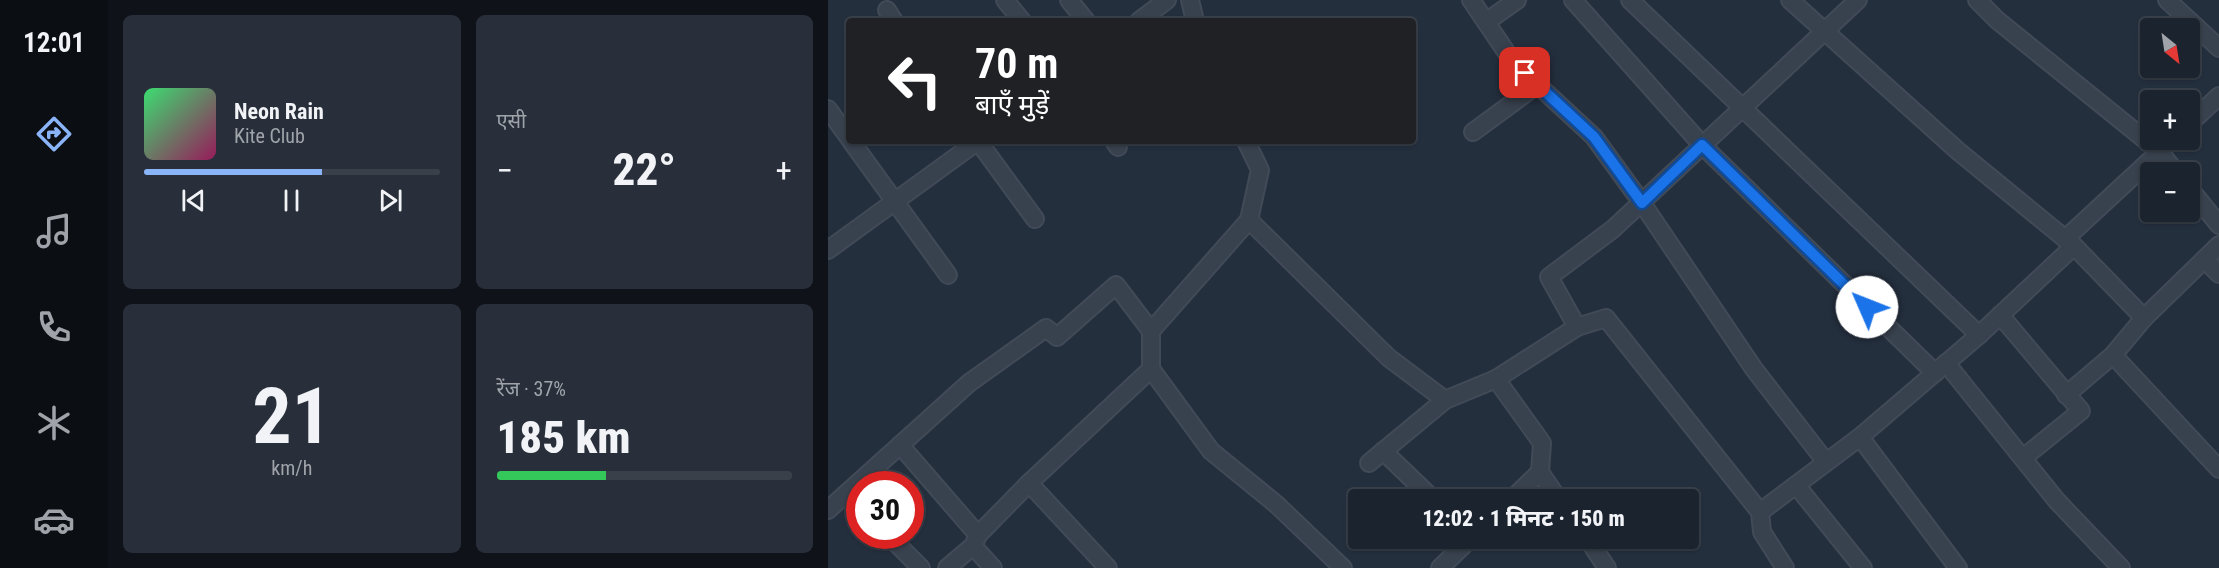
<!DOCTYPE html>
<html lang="hi">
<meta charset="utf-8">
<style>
:root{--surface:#1b232e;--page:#282f3a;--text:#f1f3f6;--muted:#a0a4aa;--line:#39404a;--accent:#8ab4f8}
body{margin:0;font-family:"Roboto Condensed","Noto Sans Devanagari",sans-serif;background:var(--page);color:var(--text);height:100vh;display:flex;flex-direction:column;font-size:22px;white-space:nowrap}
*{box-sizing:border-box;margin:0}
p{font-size:20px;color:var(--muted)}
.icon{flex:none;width:33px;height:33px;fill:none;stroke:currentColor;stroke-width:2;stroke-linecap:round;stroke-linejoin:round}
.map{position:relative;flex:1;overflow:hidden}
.side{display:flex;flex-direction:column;gap:15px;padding:15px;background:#0f1319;width:720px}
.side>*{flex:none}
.banner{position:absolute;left:18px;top:18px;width:570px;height:126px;border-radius:6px;box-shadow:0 2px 4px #0004,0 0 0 2px var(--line);background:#202124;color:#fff;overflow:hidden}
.needle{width:39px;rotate:150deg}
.tools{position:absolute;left:1312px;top:18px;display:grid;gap:12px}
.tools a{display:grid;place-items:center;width:60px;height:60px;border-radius:6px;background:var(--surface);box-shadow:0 2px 4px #0004,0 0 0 2px var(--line);font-size:30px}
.speed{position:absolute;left:18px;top:471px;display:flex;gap:12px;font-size:30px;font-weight:700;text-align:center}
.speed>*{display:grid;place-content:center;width:78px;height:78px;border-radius:50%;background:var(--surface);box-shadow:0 2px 4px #0004,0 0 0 2px var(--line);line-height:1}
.speed .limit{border:9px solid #d22;background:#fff;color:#111}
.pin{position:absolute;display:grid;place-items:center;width:51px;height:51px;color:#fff;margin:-26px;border-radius:12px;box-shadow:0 3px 9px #0006}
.me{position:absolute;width:66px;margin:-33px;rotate:314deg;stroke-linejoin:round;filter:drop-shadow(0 0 4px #0008)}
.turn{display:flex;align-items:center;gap:21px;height:126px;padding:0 30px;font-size:27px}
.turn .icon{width:78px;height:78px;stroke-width:2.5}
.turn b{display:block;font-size:42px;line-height:51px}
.big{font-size:45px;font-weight:800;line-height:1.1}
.side .widget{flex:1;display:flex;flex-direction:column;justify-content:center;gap:9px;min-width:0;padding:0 21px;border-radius:9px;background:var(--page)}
.side .dial{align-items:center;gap:0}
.dial b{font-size:78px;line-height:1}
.song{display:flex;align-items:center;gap:18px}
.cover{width:72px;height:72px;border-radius:9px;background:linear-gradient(135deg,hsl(140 70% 55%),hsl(330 70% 35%))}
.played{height:6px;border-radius:3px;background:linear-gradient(90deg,var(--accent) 60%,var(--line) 60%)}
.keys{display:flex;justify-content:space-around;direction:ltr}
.heat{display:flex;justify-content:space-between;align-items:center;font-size:33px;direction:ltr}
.charge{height:9px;border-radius:4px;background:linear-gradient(90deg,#34c759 37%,var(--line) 0)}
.side .tiles{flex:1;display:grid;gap:15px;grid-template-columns:repeat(2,1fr)}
.trip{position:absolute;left:520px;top:489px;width:351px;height:60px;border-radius:6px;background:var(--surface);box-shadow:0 2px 4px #0004,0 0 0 2px var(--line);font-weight:800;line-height:60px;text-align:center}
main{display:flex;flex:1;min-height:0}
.dock{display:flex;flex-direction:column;width:108px;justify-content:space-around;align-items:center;background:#0b0e12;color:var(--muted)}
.dock .icon{width:42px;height:42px}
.dock .selected{color:var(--accent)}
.dock b{font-size:27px;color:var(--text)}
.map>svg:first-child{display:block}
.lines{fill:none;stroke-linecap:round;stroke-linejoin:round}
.street-casing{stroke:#414a57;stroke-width:20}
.street{stroke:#38414e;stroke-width:16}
.route-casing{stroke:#114b97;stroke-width:15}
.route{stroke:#1a73e8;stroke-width:10}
</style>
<main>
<nav class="dock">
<b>12:01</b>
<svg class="icon selected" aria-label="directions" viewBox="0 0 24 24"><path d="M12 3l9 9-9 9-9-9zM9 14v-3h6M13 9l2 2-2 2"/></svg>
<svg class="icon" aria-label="music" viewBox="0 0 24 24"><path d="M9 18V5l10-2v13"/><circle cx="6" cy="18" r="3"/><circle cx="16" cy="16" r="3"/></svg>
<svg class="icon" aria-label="phone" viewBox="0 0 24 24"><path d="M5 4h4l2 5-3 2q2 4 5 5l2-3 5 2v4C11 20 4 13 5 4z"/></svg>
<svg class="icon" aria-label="climate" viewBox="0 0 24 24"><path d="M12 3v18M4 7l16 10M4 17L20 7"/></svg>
<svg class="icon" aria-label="car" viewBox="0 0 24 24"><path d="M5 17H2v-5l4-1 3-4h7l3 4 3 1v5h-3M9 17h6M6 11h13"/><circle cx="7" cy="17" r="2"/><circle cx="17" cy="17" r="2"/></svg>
</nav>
<section class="side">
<div class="tiles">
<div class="widget">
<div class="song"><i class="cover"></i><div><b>Neon Rain</b><p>Kite Club</p></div></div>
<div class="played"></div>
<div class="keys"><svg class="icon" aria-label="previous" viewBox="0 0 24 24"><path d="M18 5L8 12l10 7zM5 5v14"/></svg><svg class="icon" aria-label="pause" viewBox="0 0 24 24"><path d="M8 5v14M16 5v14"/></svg><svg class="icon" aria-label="next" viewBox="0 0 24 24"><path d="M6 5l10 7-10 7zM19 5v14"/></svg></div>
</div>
<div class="widget"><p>एसी</p>
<div class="heat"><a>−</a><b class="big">22°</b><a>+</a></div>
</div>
<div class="widget dial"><b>21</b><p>km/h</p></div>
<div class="widget"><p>रेंज · 37%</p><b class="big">185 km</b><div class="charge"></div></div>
</div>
</section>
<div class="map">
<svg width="1391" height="568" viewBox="0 0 1391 568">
<rect width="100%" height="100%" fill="#242f3e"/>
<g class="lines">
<g class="street-casing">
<g id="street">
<polyline points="177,0 194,21"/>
<polyline points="241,0 258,21"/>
<polyline points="362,0 367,21"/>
<polyline points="643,0 685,62 766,137 814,203 926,369 998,462"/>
<polyline points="745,0 874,145 1107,373"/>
<polyline points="802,0 1151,335 1246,246"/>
<polyline points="962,0 1130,151 1246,246 1316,318 1391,245"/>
<polyline points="1149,0 1169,20 1331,151 1348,172"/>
<polyline points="1339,0 1391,48"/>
<polyline points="59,10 66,21"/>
<polyline points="311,21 339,0"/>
<polyline points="658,22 689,0"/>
<polyline points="0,109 21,138"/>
<polyline points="1362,123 1391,96"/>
<polyline points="645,132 709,85"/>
<polyline points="23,141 120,275"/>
<polyline points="150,141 207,219"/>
<polyline points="286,141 290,147"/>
<polyline points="418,141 432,170 421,220"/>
<polyline points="1362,189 1391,225"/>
<polyline points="1237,239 1344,140"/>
<polyline points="0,250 150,141"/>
<polyline points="1377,260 1391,274"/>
<polyline points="1172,315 1253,411 1195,458"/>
<polyline points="749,327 778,318 932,512 1032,437"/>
<polyline points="1285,355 1391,469"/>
<polyline points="1118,363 1229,501 1293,568"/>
<polyline points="323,369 383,451 448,504 515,568"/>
<polyline points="1238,395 1285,355 1316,318"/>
<polyline points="72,445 150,535"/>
<polyline points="555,451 606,500"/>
<polyline points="541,463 617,400"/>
<polyline points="201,483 280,568"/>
<polyline points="968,485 1035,568"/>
<polyline points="19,493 32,505"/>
<polyline points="683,500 712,472"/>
<polyline points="731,500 712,472 714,443 668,379 749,327 721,277 785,229 1030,0"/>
<polyline points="0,510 141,383 218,328 229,337 288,285 323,331"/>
<polyline points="932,512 934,532 957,568"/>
<polyline points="61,536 93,568"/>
<polyline points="759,538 779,568"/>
<polyline points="145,546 165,568"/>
<polyline points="119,568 145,546 150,535 201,483 323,369 323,331 421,220 561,358 617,400 668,379"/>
<polyline points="612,568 643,538"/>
<polyline points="1130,568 1032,437 1151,335"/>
</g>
</g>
<use href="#street" class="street"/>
</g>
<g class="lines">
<g class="route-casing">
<polyline id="route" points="697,73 766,137 814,203 874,145 1039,307"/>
</g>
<use href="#route" class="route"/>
</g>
</svg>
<div class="tools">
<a><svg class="needle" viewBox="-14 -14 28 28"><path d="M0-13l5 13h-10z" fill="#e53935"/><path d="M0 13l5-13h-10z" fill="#a0a4aa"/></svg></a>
<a>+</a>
<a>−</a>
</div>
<div class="speed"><div class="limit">30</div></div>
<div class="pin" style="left:697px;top:73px;background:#d93025"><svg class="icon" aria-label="arrive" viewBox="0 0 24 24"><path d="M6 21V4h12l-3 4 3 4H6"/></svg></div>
<svg class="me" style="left:1039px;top:307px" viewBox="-20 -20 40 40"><circle r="19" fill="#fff"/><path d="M0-13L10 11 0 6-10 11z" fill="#1a73e8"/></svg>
<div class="trip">12:02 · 1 मिनट · 150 m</div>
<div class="banner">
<div class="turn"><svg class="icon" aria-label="left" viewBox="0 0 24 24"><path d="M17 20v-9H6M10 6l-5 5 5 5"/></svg><div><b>70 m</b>बाएँ मुड़ें</div></div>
</div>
</div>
</main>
